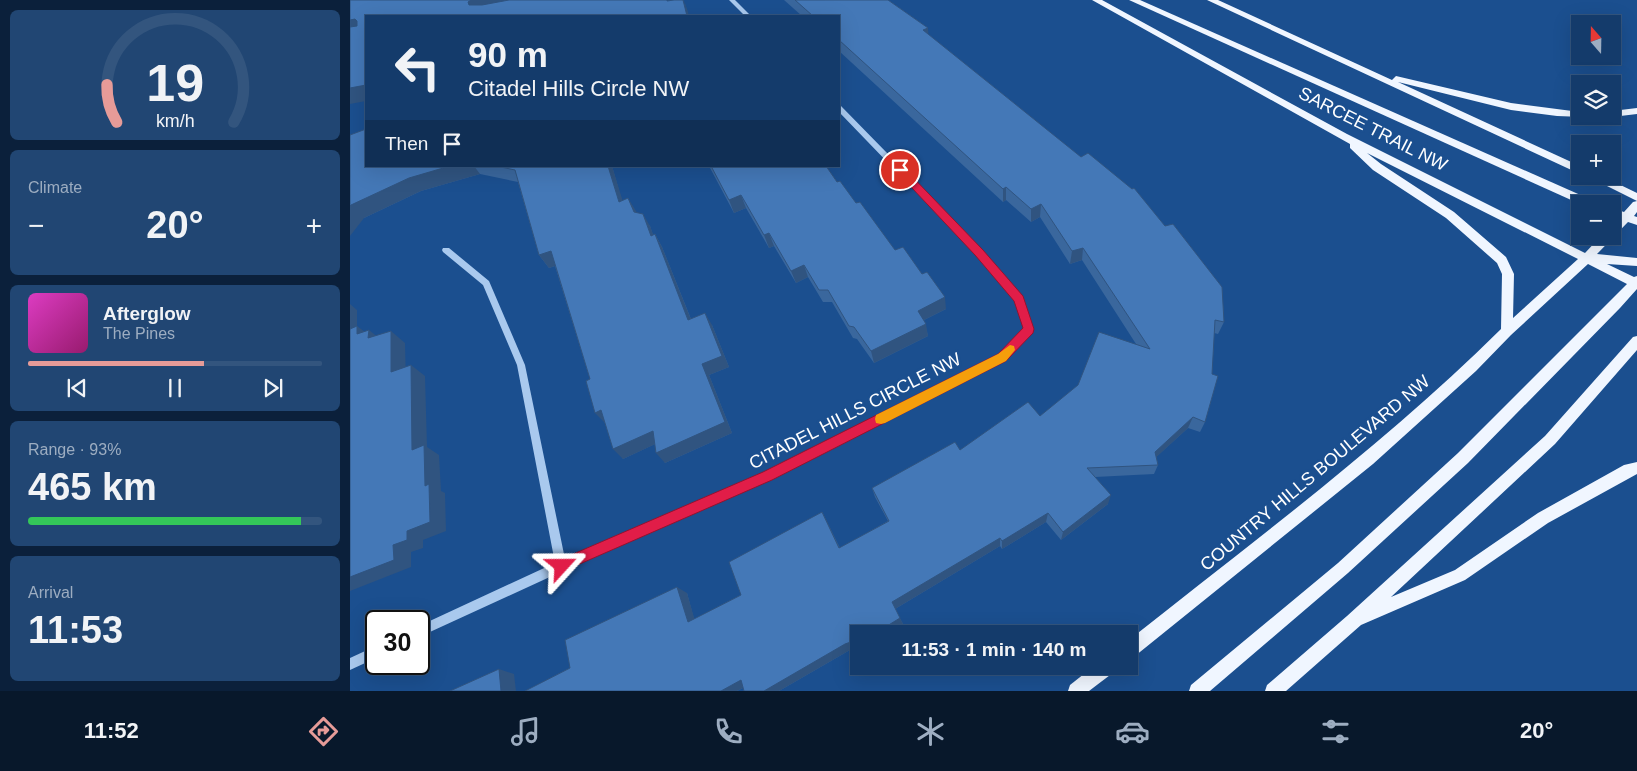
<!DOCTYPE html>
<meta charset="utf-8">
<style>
:root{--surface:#143b6b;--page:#214673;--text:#f1f3f6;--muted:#9dadc1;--line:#33557e;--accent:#e69b98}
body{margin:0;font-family:Helvetica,sans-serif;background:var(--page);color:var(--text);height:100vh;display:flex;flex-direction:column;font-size:19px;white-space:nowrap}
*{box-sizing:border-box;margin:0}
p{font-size:16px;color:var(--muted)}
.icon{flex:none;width:28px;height:28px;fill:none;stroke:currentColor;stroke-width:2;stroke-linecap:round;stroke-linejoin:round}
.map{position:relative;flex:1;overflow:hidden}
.sheet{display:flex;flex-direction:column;gap:10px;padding:10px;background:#0b203b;width:350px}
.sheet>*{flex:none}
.banner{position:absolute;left:15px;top:15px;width:475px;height:152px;border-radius:0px;box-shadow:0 5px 20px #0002,0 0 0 1px var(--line);background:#143b6b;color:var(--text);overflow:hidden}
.needle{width:32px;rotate:340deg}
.buttons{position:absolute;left:1221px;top:15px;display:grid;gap:10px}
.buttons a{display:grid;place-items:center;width:50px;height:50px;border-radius:0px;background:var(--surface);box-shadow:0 5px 20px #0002,0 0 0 1px var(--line);font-size:25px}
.speed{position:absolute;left:15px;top:610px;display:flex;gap:10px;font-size:25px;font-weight:700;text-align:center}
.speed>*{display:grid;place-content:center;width:65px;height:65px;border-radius:50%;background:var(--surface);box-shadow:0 5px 20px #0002,0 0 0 1px var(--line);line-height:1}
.speed .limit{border:2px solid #111;border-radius:8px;background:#fff;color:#111}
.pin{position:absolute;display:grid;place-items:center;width:42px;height:42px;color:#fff;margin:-21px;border:2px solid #fff;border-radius:50%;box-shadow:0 1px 5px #0007}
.me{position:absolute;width:55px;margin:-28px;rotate:66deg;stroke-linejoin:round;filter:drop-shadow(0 0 4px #0008)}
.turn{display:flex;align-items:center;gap:18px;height:105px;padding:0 20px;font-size:22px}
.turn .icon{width:65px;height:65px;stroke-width:2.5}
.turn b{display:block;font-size:35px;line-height:42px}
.then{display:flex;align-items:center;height:48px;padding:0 20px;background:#0003;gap:10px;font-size:19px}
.big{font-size:38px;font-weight:800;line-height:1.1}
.sheet .tile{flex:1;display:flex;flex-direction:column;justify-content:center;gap:8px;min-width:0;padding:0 18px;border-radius:8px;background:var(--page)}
.sheet .dial{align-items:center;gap:0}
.dial svg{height:130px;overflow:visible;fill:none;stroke:var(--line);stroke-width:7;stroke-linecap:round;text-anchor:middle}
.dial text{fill:var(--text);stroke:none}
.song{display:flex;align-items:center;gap:15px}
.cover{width:60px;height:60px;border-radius:8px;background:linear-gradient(135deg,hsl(310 70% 55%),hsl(320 70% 35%))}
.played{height:5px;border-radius:2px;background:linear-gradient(90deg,var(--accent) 60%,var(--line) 60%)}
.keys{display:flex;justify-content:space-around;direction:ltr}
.heat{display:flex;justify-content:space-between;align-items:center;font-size:28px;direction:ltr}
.charge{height:8px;border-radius:4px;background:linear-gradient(90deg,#34c759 93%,var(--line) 0)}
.trip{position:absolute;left:500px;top:625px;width:288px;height:50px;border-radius:0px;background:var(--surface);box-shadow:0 5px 20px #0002,0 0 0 1px var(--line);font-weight:800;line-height:50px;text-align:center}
.tabs{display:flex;height:80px;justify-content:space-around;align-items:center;background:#08182b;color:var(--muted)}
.tabs .icon{width:35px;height:35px}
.tabs .selected{color:var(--accent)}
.tabs b{font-size:22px;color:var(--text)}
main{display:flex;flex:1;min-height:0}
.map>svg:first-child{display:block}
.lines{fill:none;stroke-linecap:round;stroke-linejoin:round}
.minor{fill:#a9c9ee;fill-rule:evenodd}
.major{fill:#f0f6ff;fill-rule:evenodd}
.wall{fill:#3a679d}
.shaded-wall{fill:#305480}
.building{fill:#4478b7;stroke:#305480}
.route{fill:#e11d48;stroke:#92132f}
.slow{fill:#f59e0b}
.labels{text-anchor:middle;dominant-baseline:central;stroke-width:5;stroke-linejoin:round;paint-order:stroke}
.street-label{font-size:18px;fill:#fff;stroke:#1b4f8f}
</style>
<main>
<section class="sheet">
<div class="tile dial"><svg viewBox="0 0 100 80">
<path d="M14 69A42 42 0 1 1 86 69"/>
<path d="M14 69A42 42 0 0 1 8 46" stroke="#e69b98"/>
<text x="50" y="56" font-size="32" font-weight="700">19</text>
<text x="50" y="72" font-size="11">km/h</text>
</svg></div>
<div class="tile"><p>Climate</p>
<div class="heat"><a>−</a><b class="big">20°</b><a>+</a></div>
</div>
<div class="tile">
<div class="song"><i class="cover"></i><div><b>Afterglow</b><p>The Pines</p></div></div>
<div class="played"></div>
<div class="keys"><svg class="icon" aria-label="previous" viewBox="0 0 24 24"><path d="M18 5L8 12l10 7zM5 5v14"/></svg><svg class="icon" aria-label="pause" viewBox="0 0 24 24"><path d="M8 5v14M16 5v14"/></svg><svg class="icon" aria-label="next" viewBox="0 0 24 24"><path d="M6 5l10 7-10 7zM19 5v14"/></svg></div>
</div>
<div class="tile"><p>Range · 93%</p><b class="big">465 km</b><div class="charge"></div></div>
<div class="tile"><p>Arrival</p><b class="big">11:53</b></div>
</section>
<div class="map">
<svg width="1287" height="691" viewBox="0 0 1287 691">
<rect width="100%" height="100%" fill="#1b4f8f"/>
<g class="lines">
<g class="minor">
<polygon points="379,0 385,0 401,16 395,16"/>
<polygon points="489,106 491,106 632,250 672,297 683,329 682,331 655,360 420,479 215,570 69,637 69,626 205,563 167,365 133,285 93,252 92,250 93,248 99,248 139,281 175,365 215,559 414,473 649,354 674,328 665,300 626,254 489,112"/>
<polygon points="26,646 26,658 0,670 0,658"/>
</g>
<g class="major">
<path d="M742,0H752L997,134L1235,253L1251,236H1262V224L1268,218L1262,216V208L1274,212L1283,202L1287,201V212L1284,216L1287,217V225L1278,222L1247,254L1287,258V266L1257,264L1284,277L1287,276V289L1270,308L1118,463L998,573L860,691H839L841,685L988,563L1108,453L1277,284L1238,264L1161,335L1126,371L1023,464L785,656L779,658V640C905,540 1036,443 1151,329L1152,274L1147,263L1096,218L1023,170L1000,148V144ZM1017,153L1228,259L1163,318L1164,274L1156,257L1104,212L1031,164Z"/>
<polygon points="779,0 790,0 1244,201 1245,204 1230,204"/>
<polygon points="857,0 868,0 1042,80 1046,76 1161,103 1230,112 1230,116 1233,117 1207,116 1161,110 1048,82 1230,166 1230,174"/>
<polygon points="1287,108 1287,114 1262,117 1259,116 1262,116 1262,111"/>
<polygon points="1237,176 1252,176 1287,193 1287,201"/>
<polygon points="1287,336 1287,350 1205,444 1041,597 1105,570 1188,513 1274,465 1287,462 1287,474 1198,523 1115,580 1011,625 936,691 915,691 917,685 997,616 1195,436 1283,337"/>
<polygon points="744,666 766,666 764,672 739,691 718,691 720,685"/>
</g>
</g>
<g class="wall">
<polygon points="434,0 538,0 578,28 578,35 874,322 868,334 864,333 855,422 850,432 838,428 806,457 808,465 804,474 745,477 758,504 711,540 696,522 652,549 650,546 545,609 553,624 509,634 509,646 500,650 429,691 394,691 393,688 387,691 175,691 220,668 337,593 344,619 391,595 472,512 490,548 538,521 525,497 522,488 690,416 786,344 732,260 720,264 690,217 681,222 656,200 653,202 489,51 489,16 452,16"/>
<polygon points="16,166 262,166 272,201 286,212 300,226 303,235 305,234 312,247 341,319 362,325 379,367 359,375 382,433 315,463 305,444 273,459 255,423 240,379 205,266 199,268 189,255 168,182 130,174 71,191 14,218"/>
<polygon points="359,166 476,166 487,182 545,250 596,309 574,320 578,336 524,363 507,339 503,338 482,302 473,302 458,277 446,283 424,246 419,248 396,208 384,213"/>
</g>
<g class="shaded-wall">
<polygon points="121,0 202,0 126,16 118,2"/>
<polygon points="334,0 338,12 339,16 337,16"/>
<polygon points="5,19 16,32 0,36 0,20"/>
<polygon points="578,28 579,42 573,30"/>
<polygon points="16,85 16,101 0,104 0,88"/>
<polygon points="100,166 124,166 130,174 71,191 14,218 0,236 0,206 1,205 59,178"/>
<polygon points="258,166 262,166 277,215 269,202"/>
<polygon points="656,187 656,200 653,202 653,189"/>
<polygon points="391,195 396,208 384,213 379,200"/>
<polygon points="278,198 286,211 292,225 284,212"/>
<polygon points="691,204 690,217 681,222 681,209"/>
<polygon points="293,214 300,226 308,248 301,236"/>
<polygon points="419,233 424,246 419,248 414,235"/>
<polygon points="305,234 312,247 346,332 338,320"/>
<polygon points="733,248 732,260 720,264 722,251"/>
<polygon points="201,251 211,264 199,268 189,255"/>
<polygon points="454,265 458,277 446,283 441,271"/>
<polygon points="595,297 596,309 570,322 568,311"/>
<polygon points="0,304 7,310 7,329 7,326 19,335 19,330 34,342 0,338"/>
<polygon points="355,313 362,325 379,367 359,375 382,433 315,463 306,453"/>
<polygon points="576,324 578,336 524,363 521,351"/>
<polygon points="41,331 55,343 56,383 41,372"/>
<polygon points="61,365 75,376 77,447 89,455 91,491 95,493 96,531 73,540 73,548 61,552 61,567 0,591 0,577 43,545 57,531 75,486 62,450"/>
<polygon points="251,410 255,423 245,413"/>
<polygon points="843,417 838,428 801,462 805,452"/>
<polygon points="303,431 312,441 273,459 263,449"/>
<polygon points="761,495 758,504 711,540 713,532"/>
<polygon points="472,512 477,521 493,556 489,548"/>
<polygon points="698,513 696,522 652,549 652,541"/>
<polygon points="650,538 650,546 545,609 542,602"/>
<polygon points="327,587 337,593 347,628 338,622"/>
<polygon points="550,618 553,624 537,634 524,634"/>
<polygon points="509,639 509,646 500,650 429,691 414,691 495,644"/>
<polygon points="149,669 164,674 166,691 151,691"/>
<polygon points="391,680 399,685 387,691 371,691"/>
</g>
<g class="building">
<polygon points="0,0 121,0 118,2 119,5 132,5 159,0 317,0 317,1 324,0 333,0 337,16 16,16 16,85 0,88 0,27 7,26 7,21 5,19 0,20"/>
<polygon points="445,0 538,0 578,28 573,30 731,157 738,153 782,189 784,188 815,226 823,224 872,287 874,322 865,320 862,374 868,376 855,422 843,417 805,452 808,465 737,468 761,495 713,532 698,513 652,541 650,538 542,602 550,618 524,634 509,634 509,639 495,644 414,691 394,691 391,680 371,691 175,691 220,668 215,640 327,587 338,622 391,595 379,562 472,512 489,548 539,521 522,488 605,442 610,450 678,402 690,416 728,385 749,332 800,349 733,248 722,251 691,204 681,209 656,187 653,189 489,40 489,16 463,16"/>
<polygon points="16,129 16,166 100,166 59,178 1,205 0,206 0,135"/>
<polygon points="146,166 258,166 269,202 278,198 284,212 293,214 301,236 305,234 338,320 355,313 372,356 352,364 375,422 306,453 303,431 263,449 251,410 245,413 236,381 240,379 201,251 189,255 165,170"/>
<polygon points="361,166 476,166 487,182 490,181 506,203 510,202 545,250 553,247 572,274 577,272 595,297 568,311 576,324 521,351 504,327 499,326 478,290 469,290 454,265 441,271 419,233 414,235 391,195 379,200"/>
<polygon points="7,326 7,334 19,330 18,338 41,331 41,372 61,365 62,450 74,445 75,486 79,484 80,522 57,531 57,540 43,545 44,560 0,577 0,329"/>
<polygon points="149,669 151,691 100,691"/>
</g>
<polygon class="route" points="550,166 553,167 633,250 673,296 684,329 683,333 656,361 422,480 216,570 212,573 207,570 205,566 207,561 413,472 648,354 673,328 664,301 625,255 547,172 545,170"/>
<polygon class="slow" points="660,345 664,346 665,350 656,361 535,423 531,424 526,423 525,419 526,415 648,354"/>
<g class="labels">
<g class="street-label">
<text transform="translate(1023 129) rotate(27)">SARCEE TRAIL NW</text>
<text transform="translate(505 411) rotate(-27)">CITADEL HILLS CIRCLE NW</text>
<text transform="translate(965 473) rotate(-40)">COUNTRY HILLS BOULEVARD NW</text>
</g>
</g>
</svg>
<div class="buttons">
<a><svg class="needle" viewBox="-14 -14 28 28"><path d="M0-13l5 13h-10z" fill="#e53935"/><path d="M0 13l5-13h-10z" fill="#9dadc1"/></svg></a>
<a><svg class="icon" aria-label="layers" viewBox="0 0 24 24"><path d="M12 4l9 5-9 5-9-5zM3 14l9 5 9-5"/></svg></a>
<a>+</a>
<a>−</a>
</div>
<div class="speed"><div class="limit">30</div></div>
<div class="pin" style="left:550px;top:170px;background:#d93025"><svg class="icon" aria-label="arrive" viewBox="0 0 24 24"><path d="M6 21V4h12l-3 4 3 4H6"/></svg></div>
<svg class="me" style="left:212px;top:566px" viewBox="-20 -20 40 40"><path d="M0-17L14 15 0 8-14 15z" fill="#e11d48" stroke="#fff" stroke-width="4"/></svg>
<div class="trip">11:53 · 1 min · 140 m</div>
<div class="banner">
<div class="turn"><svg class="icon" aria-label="left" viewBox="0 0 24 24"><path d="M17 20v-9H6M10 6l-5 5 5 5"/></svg><div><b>90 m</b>Citadel Hills Circle NW</div></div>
<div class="then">Then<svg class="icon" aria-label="arrive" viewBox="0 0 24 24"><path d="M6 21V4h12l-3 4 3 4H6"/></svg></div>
</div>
</div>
</main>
<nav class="tabs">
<b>11:52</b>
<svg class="icon selected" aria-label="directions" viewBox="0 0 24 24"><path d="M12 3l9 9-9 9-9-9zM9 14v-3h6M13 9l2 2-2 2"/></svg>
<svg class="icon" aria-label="music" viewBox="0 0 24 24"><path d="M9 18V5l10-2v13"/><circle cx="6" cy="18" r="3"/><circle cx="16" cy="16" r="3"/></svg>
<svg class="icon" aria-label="phone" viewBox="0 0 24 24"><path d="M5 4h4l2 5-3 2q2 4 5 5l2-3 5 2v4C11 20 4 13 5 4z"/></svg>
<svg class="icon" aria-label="climate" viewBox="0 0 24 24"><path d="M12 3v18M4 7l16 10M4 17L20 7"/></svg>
<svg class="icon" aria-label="car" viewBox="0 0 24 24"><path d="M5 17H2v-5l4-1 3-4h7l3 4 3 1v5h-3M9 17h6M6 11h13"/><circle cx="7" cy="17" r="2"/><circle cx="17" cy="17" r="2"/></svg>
<svg class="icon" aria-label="filters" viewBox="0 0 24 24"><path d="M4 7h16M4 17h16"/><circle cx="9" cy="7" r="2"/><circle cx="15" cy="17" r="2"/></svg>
<b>20°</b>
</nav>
